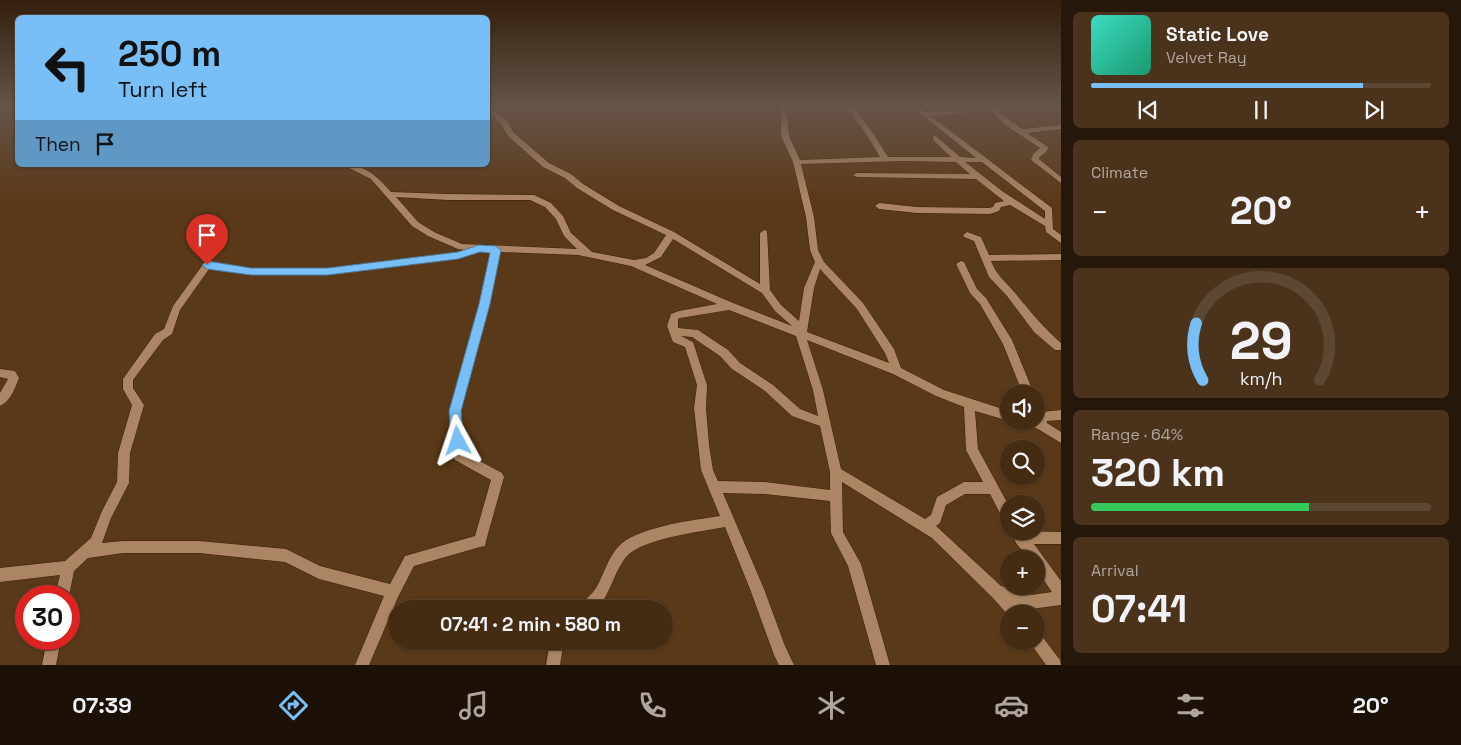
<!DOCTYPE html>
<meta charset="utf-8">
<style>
:root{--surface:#442b12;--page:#4b331b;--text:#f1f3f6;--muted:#afa79f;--line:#5c4732;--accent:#78bff7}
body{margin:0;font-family:"Space Grotesk",sans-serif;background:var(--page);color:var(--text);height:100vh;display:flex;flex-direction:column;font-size:19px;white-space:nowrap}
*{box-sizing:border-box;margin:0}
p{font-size:16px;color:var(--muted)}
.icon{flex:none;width:28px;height:28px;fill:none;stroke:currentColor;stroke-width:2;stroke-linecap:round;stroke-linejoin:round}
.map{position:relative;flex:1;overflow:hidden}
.sheet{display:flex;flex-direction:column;gap:12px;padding:12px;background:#25180a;width:400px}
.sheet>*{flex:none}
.guide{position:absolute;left:15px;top:15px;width:475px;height:152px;border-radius:8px;box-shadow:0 1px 4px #0004,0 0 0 1px var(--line);background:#78bff7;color:#111;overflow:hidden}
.fabs{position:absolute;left:1000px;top:385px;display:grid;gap:10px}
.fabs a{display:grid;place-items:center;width:45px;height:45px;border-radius:50%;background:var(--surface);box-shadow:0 1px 4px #0004,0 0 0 1px var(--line);font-size:25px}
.speed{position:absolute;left:15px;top:585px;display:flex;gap:10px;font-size:25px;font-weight:700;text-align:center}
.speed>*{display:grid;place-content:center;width:65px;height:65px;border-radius:50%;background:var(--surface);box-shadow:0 1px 4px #0004,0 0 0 1px var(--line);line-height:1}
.speed .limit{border:8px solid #d22;background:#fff;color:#111}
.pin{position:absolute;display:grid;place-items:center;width:42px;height:42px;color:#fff;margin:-51px -21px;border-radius:50% 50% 50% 0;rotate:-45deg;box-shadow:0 0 5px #0007}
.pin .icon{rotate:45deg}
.me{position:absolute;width:55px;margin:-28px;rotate:355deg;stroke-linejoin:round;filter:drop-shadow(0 0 4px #0008)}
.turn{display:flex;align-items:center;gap:18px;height:105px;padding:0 20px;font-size:22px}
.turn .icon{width:65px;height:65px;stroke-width:2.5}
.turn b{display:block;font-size:35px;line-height:42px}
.then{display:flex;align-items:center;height:48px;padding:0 20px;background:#0003;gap:10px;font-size:19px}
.big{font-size:38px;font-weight:600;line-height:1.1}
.sheet .widget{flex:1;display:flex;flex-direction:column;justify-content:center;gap:8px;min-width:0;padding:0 18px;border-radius:8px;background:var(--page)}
.sheet .dial{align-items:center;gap:0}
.dial svg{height:130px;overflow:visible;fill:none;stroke:var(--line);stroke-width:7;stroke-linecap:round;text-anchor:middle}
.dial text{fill:var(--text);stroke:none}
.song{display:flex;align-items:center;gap:15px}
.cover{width:60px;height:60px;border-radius:8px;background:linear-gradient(135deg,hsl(170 70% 55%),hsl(160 70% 35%))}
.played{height:5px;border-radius:2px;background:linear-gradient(90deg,var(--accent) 80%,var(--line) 80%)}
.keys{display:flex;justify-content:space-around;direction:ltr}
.heat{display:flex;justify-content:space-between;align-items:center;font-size:28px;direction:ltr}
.charge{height:8px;border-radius:4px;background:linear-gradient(90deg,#34c759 64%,var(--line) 0)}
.trip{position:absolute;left:388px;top:600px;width:285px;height:50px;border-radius:25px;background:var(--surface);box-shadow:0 1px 4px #0004,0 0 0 1px var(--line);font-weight:600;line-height:50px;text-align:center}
.dock{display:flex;height:80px;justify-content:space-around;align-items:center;background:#1b1107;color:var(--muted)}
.dock .icon{width:35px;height:35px}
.dock .active{color:var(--accent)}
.dock b{font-size:22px;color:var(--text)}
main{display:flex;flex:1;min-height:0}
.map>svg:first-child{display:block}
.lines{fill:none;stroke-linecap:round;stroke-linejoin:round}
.minor-casing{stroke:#3e1f00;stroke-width:1}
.minor{fill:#ac8664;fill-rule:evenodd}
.route{fill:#78bff7;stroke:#4e7ca1}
</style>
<main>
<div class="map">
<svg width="1061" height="665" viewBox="0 0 1061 665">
<rect width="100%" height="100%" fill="#5a3918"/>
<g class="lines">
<g class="minor-casing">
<g id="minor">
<path d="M488,106L490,107L507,121L514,133L549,163L571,174L583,184L619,206L674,232L760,284V233L764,230L767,231L770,290L781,305L799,321L804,288L815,262L810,250L806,217L793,162L781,136V113L777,106H784L787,113L789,136L800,160L880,157L866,134L846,106H853L873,133L888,157H951L933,140V136H936L960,157L976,158L911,106H919L926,112L963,110V112L961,113L931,116L1052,208L1053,229L1061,235V243L1046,232L1045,226L1010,205L1001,207L999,211L990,214L917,213L879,209L875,206L879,203L917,207L989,208L993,207L995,203L1004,201L976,179L857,177L853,175L857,173L970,174L956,162L903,161L801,164L814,217L818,250L824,262L863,303L894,349L901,368L944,390L1009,411V421L975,411L978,449L1009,506V525L1005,523L990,494H965L946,505L940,523L936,526L1001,586L1031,595L1052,592L1036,569V559H1029L1016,543L1011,531L1061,532V544H1034L1061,581V605L1031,609L1017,605L1023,614H1009V616L992,597L932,538L842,482L843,532L861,564L890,665H876L848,566L831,533L830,501L765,494L723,493L764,589L785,646L794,665H779L774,655L750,589L725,527C700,532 643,538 626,557C615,571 611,590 601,604L596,609H579C583,600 591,596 596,588C604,575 607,559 618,547C636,527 693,520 720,516L701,470L694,408L697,385L685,347L673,342L667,326L671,314L679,311L717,304L631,266L578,255L500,252L490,304L461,411L465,453L502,473L504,477L486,541L485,546L480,547L414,566L398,597L369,665H355L384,596L319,579L285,562L199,553H123L88,558L74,571L69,596H55L60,575L0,582V568L65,561L91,538L102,511L117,482L118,453L132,405L123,389V379L155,334L164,329L173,306L204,263L207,262L251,268H328L457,253L466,250L458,249L428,236L412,226L371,179L343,165C366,165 377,176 391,192L448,194L534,195L551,203L563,216L571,233L592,252L634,260L646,258L654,253L666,235L613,210L577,188L565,178L543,167L508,136L501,124L488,111ZM965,162H982L1045,211V219L1002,191ZM396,197L448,200H530L545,207L556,219L564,236L577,249L462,244L434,232L418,222ZM673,239L762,293L775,311L792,326L733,303L645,265L661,257ZM480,251H491L480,304L449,411L453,456L455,460L491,480L475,536L405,556L390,584L320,566L286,549L199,541H123L102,543L111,518L129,483L130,453L144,405L133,388V380L163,340L172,334L180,310L209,269L251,274H328L458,259ZM820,269L857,309L885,353L889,363L807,332L814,288ZM729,310L796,336L813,390L818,416L800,409L773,385L740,363L728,350L698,330L678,328V319L680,318ZM681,336L692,337L720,356L732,369L765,391L792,416L820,426L830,472V490L765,482L718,481L713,470L709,445L706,408L707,385L693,342ZM807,340L893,374L936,396L964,407L966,450L983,482H964L937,497L931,515L925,519L841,469L823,390Z"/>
<path d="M987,106H994L1011,121L1022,129L1061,125V129L1027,133L1048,147C1048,154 1040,154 1039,159L1061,177V183L1031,160L1033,154L1040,148L1005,125Z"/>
<path d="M967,232L981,237L989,255L1061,254V260L991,261C997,276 1005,281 1015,293C1031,312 1042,326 1061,343V350H1055L1034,332L1007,296L989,277L974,241L964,237L963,235Z"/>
<polygon points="961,261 964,262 977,289 986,298 1012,340 1034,394 1023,394 1003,344 980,304 970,293 956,264"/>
<path d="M0,369L15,371L19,378C15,388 11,401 0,406V393L8,379L0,377Z"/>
<polygon points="1036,407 1040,409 1042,412 1061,410 1061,420 1047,421 1047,423 1061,432 1061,443 1038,429 1024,424 1023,421 1036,421"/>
<polygon points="1036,633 1041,635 1060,660 1061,665 1046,665 1029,641 1036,641"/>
<polygon points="47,639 61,639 56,665 42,665"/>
<polygon points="550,641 564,641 560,665 546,665"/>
</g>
</g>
<use href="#minor" class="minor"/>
</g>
<linearGradient id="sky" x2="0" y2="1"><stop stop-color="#321f0d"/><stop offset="0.53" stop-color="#655448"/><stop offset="1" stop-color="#655448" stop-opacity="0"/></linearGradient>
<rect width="1061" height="200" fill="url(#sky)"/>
<polygon class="route" points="479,245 496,246 501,250 490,304 461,411 464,441 462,445 458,447 453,445 451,441 449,411 479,304 490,253 480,252 458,259 328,275 251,275 207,269 202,265 207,261 251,268 328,268 458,252"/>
</svg>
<div class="fabs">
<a><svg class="icon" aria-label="sound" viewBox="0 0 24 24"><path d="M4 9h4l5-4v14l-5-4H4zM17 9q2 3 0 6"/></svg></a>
<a><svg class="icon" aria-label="search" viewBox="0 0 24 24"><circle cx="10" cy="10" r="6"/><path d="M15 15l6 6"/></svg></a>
<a><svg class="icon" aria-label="layers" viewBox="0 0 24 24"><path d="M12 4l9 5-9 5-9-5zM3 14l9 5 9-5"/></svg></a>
<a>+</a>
<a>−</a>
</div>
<div class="speed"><div class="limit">30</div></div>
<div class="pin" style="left:207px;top:265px;background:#d93025"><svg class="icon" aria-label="arrive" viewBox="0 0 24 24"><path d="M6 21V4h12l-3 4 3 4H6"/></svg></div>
<svg class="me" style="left:458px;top:441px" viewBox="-20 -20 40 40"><path d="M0-17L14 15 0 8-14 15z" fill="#78bff7" stroke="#fff" stroke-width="4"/></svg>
<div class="trip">07:41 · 2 min · 580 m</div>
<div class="guide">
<div class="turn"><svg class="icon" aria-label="left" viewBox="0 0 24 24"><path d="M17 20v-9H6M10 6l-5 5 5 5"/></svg><div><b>250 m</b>Turn left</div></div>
<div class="then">Then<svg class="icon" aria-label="arrive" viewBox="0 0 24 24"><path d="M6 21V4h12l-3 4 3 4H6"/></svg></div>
</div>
</div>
<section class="sheet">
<div class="widget">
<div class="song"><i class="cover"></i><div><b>Static Love</b><p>Velvet Ray</p></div></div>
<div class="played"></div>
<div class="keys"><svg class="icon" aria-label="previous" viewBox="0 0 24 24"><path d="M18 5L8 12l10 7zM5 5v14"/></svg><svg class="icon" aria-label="pause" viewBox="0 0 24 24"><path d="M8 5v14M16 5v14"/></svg><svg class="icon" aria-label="next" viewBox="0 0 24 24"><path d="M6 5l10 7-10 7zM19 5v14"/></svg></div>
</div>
<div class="widget"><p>Climate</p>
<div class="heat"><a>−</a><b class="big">20°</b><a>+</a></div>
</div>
<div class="widget dial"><svg viewBox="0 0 100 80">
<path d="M14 69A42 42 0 1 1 86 69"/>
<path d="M14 69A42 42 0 0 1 10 34" stroke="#78bff7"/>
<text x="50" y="56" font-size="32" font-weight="700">29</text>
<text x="50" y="72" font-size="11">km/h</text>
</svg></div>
<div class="widget"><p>Range · 64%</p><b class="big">320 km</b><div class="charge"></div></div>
<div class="widget"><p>Arrival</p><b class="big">07:41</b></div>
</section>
</main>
<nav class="dock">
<b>07:39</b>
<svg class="icon active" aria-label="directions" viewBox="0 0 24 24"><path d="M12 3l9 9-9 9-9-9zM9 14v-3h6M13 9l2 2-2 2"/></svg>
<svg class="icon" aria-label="music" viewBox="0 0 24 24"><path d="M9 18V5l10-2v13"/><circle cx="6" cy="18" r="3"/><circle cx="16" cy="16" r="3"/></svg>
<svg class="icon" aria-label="phone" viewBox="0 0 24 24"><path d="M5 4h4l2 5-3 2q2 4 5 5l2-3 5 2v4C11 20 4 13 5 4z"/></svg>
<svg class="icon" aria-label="climate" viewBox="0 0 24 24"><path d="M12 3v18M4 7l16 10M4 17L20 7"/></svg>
<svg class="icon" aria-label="car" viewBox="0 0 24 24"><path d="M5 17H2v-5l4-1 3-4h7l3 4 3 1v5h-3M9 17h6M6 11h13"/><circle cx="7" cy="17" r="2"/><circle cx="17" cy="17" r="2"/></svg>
<svg class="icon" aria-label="filters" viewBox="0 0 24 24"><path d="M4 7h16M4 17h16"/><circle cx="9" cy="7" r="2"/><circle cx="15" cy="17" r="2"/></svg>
<b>20°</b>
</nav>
